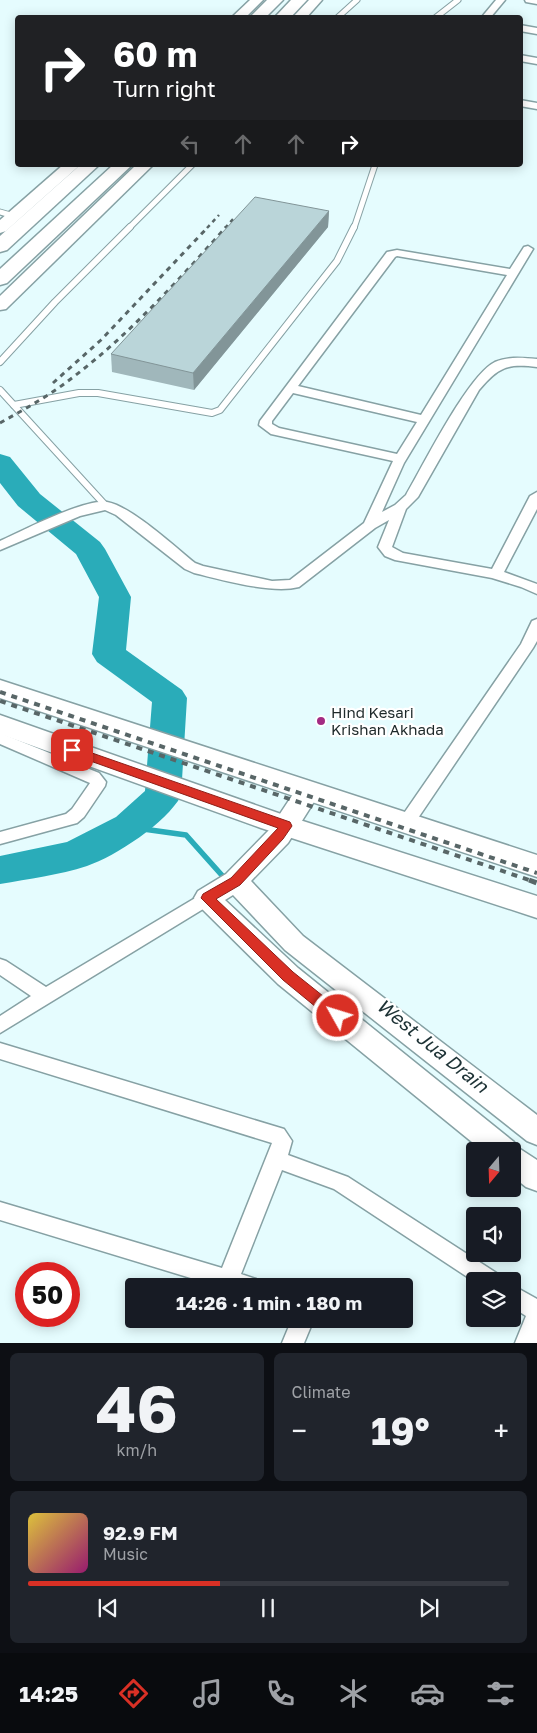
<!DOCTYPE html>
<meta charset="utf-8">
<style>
:root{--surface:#171b24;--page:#20242c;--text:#f1f3f6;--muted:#9ea1a6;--line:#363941;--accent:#d93025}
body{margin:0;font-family:"Golos Text",sans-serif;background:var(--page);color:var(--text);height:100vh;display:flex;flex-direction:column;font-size:19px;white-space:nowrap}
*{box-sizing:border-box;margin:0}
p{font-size:16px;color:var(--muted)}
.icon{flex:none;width:28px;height:28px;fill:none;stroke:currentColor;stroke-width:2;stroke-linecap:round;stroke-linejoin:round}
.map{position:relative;height:1343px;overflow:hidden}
.drawer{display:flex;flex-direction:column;gap:10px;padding:10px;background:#0d0f14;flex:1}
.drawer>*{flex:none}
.banner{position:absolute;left:15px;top:15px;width:508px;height:152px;border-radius:5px;box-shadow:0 2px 12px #0003;background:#202124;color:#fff;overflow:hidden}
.needle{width:32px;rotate:199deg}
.fabs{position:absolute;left:466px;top:1142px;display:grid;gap:10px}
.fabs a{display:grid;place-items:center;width:55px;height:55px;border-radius:5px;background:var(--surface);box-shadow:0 2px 12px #0003;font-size:25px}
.speed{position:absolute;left:15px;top:1262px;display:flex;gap:10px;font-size:25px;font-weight:700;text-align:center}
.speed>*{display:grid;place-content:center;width:65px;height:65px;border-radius:50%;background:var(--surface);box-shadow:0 2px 12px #0003;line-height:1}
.speed .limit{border:8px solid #d22;background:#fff;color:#111}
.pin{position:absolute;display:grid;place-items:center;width:42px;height:42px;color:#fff;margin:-21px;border-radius:10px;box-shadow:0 2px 8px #0006}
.me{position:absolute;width:55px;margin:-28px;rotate:309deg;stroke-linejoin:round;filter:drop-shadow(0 0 4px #0008)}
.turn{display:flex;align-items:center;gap:18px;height:105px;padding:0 15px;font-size:22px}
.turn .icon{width:65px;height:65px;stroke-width:2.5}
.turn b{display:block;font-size:35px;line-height:42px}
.lanes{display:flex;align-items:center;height:48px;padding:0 15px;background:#0003;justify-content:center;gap:25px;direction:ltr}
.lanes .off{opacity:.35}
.big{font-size:38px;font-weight:700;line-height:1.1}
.drawer .card{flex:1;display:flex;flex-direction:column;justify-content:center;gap:8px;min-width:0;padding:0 18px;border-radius:8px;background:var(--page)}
.drawer .dial{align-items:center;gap:0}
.dial b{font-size:65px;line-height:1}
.song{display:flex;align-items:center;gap:15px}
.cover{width:60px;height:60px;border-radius:8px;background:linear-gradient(135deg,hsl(50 70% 55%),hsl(320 70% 35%))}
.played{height:5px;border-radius:2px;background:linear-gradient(90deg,var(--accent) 40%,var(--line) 40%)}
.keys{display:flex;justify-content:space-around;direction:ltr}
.heat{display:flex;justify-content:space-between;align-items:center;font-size:28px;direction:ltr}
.drawer .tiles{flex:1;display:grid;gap:10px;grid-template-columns:1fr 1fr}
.card:last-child{grid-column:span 2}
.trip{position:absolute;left:125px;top:1278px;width:288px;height:50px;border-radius:5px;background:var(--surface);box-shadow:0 2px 12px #0003;font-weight:700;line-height:50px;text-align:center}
.dock{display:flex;height:80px;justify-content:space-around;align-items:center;background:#090b0e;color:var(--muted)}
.dock .icon{width:35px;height:35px}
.dock .selected{color:var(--accent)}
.dock b{font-size:22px;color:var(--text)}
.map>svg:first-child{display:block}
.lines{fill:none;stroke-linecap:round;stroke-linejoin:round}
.stream{stroke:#2aacb9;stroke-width:5.5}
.river{fill:#2aacb9;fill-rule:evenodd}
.service-far1-casing{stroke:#86a1a4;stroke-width:7}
.service-casing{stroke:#86a1a4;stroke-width:8}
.minor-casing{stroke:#86a1a4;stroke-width:3}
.secondary-casing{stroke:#86a1a4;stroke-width:3}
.primary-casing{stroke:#86a1a4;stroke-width:3}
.trunk-casing{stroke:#86a1a4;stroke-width:3}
.service-far1{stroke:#fff;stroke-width:5}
.service{stroke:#fff;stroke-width:6}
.minor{fill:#fff;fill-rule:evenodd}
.secondary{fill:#fff;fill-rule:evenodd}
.primary{fill:#fff;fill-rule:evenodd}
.trunk{fill:#fff;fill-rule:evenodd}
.rail-far3{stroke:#586667;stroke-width:2.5;stroke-dasharray:4 4;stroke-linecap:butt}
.rail-far2{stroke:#586667;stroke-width:3;stroke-dasharray:5 5;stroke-linecap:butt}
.rail-far1{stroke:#586667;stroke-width:4;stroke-dasharray:6 6;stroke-linecap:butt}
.rail{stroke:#586667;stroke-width:5;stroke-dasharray:8 8;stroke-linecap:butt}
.wall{fill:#a0b7bb}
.shaded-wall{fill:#829598}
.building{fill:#bad5d9;stroke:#829598}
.route{fill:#d93025;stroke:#8d1f18}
.poi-dot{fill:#a32b83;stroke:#fff;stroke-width:2}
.labels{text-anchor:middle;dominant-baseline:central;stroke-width:4.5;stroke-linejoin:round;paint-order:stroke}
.poi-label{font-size:15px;fill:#1e292a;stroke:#fff;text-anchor:start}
.near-water-label{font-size:19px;font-style:italic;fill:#1d3235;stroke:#fff}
</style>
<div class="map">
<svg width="537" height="1343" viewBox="0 0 537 1343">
<rect width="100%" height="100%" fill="#e5fcfe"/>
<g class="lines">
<polyline class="stream" points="129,827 186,835 227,881"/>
<path class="river" d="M0,454L10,457L40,494L100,542L105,549L131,597L126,650L182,690L187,698L181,796C166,823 116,856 87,866C59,875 29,879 0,884V856L67,842L116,817L145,791L152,702L97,662L92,654L99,597L76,554L18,506L0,483Z"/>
<g class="service-far1-casing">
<g id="service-far1">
<polyline points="337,18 357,0"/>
<polyline points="435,18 458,0"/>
<polyline points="0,212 14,216"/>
<polyline points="129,228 192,165"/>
<polyline points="354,228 375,165"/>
</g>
</g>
<g class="service-casing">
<g id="service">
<polyline points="0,362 55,302 130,227"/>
<polyline points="0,390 106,506"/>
<polyline points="14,405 79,393 98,393 212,413 220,410 337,261 354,227"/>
</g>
</g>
<g class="minor-casing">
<g id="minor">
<polygon points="496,0 505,0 490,18 481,18"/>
<polygon points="525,0 537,0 537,4 526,2"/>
<polygon points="520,25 537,28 537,34 520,31"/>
<polygon points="520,55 537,58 537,64 520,61"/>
<polygon points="520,100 537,103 537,109 520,106"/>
<path d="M528,246L533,249L404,463L382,512L395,505L406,495C423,466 468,375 495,362C509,356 523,358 537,359V367C508,363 498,367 479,390L418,497L406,509L392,547L403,553L492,569L530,496L537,492V509L504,572L537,584V594L521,587L492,578L395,560L385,556L378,547L389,520L375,528L299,587C272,594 222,580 194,573L185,569L116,515L105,510L80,516L0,550V541C24,530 83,499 107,502C131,506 175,547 195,563L203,566L272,581L290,580L364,523L393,461L271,434L259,425L260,421L387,252L397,250L510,269L524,247ZM397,256L507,275L421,415L298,386L395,257ZM293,393L417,422L397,454L279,428L272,424V421Z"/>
<polygon points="537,619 537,641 533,648 412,827 406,829 400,827 398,823 400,819 521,644 532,621"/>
<polygon points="0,733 99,773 106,782 105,786 84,817 77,823 0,844 0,832 66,814 72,809 90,783 0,744"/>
<polygon points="207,891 213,893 216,898 213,903 0,1033 0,1016 31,996 0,975 0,959 6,961 46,987"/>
<polygon points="0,1043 284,1129 292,1141 288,1155 348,1177 498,1274 501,1281 475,1282 334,1189 282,1170 241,1274 256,1279 259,1286 217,1286 0,1220 0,1202 222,1268 272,1143 0,1059"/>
<polygon points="512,1285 537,1299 537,1343 515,1343 526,1316 512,1307"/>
<polygon points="292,1319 314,1319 304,1343 282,1343"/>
</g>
</g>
<g class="secondary-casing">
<g id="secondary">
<polygon points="250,0 263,0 245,18 231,18"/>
<polygon points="309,0 322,0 306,18 292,18"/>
<polygon points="63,165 80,165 6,231 0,233 0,220"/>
<polygon points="136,165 153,165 6,309 0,310 0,296"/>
<polygon points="308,782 317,785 320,791 317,797 288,843 251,881 303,936 537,1115 537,1145 527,1141 285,950 233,895 225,900 298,968 514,1142 517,1147 537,1160 537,1191 526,1187 512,1176 512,1151 483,1151 278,984 198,905 194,898 198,891 226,874 270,829 299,785"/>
</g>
</g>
<g class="primary-casing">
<g id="primary">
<polygon points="0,680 537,855 537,877 0,698"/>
<polygon points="0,715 281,814 537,896 537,918 261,828 0,734"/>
</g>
</g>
<g class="trunk-casing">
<g id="trunk">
<polygon points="267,0 283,0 265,18 249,18"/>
<polygon points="291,0 307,0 290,18 274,18"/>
<polygon points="80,165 99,165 7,250 0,252 0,236"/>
<polygon points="113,165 132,165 7,283 0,285 0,269"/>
</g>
</g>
<use href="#service-far1" class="service-far1"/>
<use href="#service" class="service"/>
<use href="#minor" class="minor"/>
<use href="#secondary" class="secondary"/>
<use href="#primary" class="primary"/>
<use href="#trunk" class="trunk"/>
<g class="rail-far3">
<polyline points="207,228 219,215"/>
<polyline points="225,228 234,218"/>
</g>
<g class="rail-far2">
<polyline points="53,383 101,340 208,227"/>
<path d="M0,423C23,410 47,397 68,381C127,337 177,282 226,227"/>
</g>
<g class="rail-far1">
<polyline points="0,692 537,873"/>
<polyline points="0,701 532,881"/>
</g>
<polyline class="rail" points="529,880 537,883"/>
</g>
<polygon class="wall" points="329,211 328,227 194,390 112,372 111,354"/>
<polygon class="shaded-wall" points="329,211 328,227 194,390 193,373"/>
<polygon class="building" points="255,197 329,211 193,373 111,354"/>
<polygon class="route" points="72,746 290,822 292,826 283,839 240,885 216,899 293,972 343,1012 345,1016 343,1021 338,1022 333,1021 283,980 201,898 203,894 231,878 278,828 68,753 67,750"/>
<circle class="poi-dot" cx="321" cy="721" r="5"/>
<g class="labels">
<g class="poi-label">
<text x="331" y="712">Hind Kesari<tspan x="331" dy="17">Krishan Akhada</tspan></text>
</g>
<g class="near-water-label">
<text transform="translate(433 1045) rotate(39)">West Jua Drain</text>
</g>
</g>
</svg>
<div class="fabs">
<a><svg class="needle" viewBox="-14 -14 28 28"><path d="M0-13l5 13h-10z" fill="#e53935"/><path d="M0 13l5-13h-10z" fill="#9ea1a6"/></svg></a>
<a><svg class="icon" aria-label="sound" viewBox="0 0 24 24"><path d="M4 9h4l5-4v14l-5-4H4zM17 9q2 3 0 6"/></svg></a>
<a><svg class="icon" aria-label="layers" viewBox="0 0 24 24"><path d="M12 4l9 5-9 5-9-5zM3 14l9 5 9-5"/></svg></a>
</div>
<div class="speed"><div class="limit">50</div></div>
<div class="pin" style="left:72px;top:750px;background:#d93025"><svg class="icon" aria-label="arrive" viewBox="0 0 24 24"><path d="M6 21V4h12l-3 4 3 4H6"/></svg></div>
<svg class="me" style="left:338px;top:1016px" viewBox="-20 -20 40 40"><circle r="17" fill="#d93025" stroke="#fff" stroke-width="3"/><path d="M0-11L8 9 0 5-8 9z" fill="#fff"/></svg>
<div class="trip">14:26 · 1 min · 180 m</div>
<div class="banner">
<div class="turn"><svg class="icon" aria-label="right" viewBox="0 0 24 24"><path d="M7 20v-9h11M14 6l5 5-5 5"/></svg><div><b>60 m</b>Turn right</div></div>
<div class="lanes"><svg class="icon off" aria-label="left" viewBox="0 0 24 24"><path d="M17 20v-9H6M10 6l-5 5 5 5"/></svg><svg class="icon off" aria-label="ahead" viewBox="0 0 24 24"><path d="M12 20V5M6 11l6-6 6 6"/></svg><svg class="icon off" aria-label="ahead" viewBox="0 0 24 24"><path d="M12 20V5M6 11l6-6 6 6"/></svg><svg class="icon" aria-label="right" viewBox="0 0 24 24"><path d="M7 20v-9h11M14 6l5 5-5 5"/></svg></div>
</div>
</div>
<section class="drawer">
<div class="tiles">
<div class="card dial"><b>46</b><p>km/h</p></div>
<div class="card"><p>Climate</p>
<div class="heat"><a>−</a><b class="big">19°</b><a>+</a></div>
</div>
<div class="card">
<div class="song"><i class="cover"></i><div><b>92.9 FM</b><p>Music</p></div></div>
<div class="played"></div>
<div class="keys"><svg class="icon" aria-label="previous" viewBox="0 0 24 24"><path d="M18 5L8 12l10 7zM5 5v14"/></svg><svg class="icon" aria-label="pause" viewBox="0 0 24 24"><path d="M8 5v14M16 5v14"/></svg><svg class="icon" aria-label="next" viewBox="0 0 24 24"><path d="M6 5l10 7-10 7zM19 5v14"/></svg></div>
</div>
</div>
</section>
<nav class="dock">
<b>14:25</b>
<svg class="icon selected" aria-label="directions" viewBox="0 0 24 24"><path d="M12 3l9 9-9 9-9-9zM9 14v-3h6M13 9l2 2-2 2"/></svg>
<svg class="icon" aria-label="music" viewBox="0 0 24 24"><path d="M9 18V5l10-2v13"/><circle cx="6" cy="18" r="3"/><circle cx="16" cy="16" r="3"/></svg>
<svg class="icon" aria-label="phone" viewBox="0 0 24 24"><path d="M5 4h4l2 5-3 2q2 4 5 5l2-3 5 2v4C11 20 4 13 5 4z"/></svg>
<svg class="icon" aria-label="climate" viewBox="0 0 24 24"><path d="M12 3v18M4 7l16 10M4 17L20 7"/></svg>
<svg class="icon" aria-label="car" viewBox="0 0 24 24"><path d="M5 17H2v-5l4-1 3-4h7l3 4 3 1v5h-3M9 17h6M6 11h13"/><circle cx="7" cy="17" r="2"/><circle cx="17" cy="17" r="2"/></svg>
<svg class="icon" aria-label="filters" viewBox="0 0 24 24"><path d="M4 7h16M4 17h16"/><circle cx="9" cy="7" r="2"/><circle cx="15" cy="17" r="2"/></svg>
</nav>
